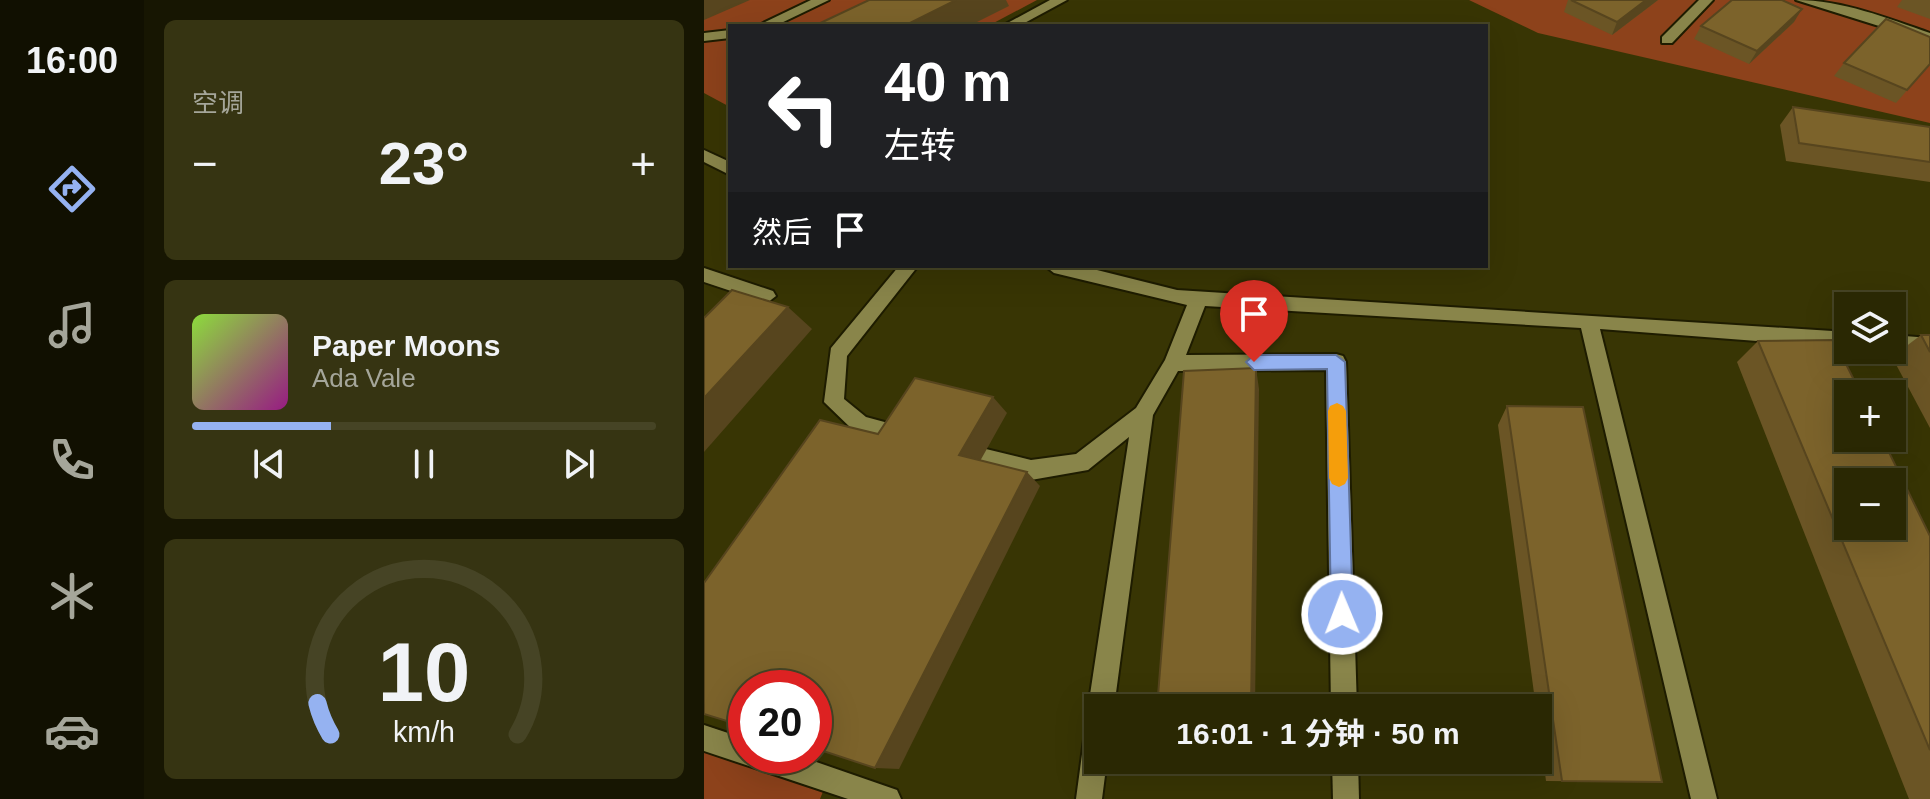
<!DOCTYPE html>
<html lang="zh">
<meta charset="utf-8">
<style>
:root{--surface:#2a2803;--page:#363412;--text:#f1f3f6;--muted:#a5a69a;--line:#464425;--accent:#95b2f1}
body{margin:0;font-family:Helvetica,"Noto Sans SC",sans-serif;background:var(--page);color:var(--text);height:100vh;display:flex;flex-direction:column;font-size:30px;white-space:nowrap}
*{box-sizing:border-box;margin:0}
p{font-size:26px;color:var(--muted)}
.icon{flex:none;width:44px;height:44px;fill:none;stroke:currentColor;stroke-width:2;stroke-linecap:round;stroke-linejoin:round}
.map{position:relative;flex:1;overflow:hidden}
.drawer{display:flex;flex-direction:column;gap:20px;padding:20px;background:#171602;width:560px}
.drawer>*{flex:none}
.guide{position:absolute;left:24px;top:24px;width:760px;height:244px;border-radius:0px;box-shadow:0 8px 32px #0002,0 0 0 2px var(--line);background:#202124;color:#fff;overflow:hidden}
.fabs{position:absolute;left:1130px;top:292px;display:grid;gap:16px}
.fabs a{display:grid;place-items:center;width:72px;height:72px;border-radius:0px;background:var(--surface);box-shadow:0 8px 32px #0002,0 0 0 2px var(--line);font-size:40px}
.speed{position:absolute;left:24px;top:670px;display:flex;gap:16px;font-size:40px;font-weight:700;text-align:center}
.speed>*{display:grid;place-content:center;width:104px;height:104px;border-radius:50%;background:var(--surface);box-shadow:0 8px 32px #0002,0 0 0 2px var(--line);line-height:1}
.speed .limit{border:12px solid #d22;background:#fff;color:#111}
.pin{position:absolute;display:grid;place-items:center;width:68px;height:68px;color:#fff;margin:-82px -34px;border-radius:50% 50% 50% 0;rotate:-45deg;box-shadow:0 0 8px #0007}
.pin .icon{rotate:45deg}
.me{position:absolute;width:88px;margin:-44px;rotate:359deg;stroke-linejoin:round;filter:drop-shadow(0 0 6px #0008)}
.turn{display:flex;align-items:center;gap:28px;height:168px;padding:0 24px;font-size:36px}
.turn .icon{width:104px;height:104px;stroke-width:2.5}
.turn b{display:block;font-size:56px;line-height:68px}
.then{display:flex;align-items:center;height:76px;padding:0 24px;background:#0003;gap:16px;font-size:30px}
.big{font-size:60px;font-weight:700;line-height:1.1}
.drawer .card{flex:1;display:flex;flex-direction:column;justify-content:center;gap:12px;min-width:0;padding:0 28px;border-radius:12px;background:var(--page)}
.drawer .dial{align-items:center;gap:0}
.dial svg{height:208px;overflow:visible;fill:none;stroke:var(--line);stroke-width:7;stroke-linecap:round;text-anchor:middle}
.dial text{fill:var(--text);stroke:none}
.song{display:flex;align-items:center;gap:24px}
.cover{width:96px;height:96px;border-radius:12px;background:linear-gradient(135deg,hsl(90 70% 55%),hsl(310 70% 35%))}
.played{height:8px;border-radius:4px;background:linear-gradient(90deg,var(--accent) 30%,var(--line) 30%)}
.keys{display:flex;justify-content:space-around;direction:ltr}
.heat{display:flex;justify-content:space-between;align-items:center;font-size:44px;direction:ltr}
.trip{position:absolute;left:380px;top:694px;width:468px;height:80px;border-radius:0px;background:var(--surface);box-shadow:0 8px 32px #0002,0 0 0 2px var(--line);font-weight:700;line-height:80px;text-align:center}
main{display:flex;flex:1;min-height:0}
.tabs{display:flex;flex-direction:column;width:144px;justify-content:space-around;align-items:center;background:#111001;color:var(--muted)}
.tabs .icon{width:56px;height:56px}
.tabs .active{color:var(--accent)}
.tabs b{font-size:36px;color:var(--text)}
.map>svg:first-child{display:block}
.green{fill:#8d421b}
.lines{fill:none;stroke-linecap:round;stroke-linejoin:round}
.minor-casing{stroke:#1e1c00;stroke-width:4}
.minor{fill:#89854a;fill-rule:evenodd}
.wall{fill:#6b5525}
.shaded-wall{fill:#57451e}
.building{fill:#7c632b;stroke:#57451e;stroke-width:2;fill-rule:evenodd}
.route{fill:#95b2f1;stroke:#61749d;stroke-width:2}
.slow{fill:#f59e0b}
</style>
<main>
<nav class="tabs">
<b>16:00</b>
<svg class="icon active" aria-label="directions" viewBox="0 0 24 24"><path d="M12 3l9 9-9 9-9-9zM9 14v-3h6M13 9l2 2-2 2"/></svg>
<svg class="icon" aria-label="music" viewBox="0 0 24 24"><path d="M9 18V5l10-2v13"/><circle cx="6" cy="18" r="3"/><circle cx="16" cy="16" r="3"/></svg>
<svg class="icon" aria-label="phone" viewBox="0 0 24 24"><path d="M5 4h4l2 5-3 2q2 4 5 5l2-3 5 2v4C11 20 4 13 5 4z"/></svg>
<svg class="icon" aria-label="climate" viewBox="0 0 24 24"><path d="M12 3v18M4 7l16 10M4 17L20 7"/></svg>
<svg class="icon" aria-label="car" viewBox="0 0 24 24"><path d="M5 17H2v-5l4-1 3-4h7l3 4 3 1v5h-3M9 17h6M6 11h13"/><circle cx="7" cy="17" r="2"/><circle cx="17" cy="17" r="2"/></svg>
</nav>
<section class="drawer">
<div class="card"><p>空调</p>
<div class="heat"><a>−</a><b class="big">23°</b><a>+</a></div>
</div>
<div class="card">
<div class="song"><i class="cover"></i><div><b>Paper Moons</b><p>Ada Vale</p></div></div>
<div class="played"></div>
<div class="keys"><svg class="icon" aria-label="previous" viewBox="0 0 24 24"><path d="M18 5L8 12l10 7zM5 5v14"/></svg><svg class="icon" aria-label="pause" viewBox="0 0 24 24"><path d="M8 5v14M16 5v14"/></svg><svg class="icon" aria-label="next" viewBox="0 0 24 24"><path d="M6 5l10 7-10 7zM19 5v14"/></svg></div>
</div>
<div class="card dial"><svg viewBox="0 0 100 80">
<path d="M14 69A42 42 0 1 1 86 69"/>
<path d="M14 69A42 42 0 0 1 9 57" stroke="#95b2f1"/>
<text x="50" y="56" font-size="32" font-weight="700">10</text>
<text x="50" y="72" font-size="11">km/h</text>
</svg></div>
</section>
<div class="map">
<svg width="1226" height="799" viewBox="0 0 1226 799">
<rect width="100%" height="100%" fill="#383504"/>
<g class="green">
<polygon points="0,0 333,0 284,26 26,26 26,107 0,93"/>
<polygon points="765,0 1226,0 1226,123 834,33"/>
<polygon points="0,738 42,756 124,779 116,799 0,799"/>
</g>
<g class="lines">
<g class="minor-casing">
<g id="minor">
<polygon points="107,0 125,0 71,26 53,26"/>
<polygon points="346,0 363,0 315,26 298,26"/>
<polygon points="995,0 1009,0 968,43 958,43 958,37"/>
<path d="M1092,0C1138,0 1183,18 1226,33V42Z"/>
<polygon points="26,30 26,38 0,41 0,33"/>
<polygon points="0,150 26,162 26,175 0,162"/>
<polygon points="195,266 214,266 143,356 140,399 162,417 210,430 213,437 210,444 203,446 149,430 120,402 127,348"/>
<polygon points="341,266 377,266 473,290 1144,332 1144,348 896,329 1013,799 987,799 877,328 501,306 482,355 632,354 639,356 642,362 653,708 627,708 622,370 474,371 449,415 410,708 394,708 394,760 403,760 398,799 372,799 381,732 385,723 394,719 388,717 384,708 425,437 384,470 327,480 253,460 246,458 243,451 246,444 253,442 327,460 372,454 432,408 461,360 483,305 350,273"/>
<polygon points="0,268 69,291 72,296 63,303 0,282"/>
<polygon points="1188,335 1226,338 1226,354 1186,350 1188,350"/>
<polygon points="0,725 42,739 42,756 95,756 193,790 197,799 144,799 0,751"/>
<polygon points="628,760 654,760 655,799 629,799"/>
</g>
</g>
<use href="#minor" class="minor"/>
</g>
<g class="wall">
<polygon points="864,0 954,0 908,35 860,12"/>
<polygon points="1198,0 1226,0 1226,19 1193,7"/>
<polygon points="1090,22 1045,64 990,39 997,26"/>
<polygon points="1140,63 1226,64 1192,103 1130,76"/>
<polygon points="1089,107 1226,127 1226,182 1082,161 1076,125"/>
<polygon points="1217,335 1226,335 1226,428 1188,357"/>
<polygon points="1054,341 1226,536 1226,799 1205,799 1033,362"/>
<polygon points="803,406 958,782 842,781 834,720 834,708 832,708 794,425"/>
</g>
<g class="shaded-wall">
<polygon points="0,0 46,0 0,20"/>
<polygon points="252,0 302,0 305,6 265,26 200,26"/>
<polygon points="942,0 954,0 908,35 913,22"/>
<polygon points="1098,9 1090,22 1045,64 1053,51"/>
<polygon points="84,307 108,329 0,452 0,398"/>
<polygon points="552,368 555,389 551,708 547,708"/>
<polygon points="289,397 303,413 271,470 255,455"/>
<polygon points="323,472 336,486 195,769 171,768"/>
</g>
<g class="building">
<polygon points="165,0 252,0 200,26 110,26"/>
<polygon points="867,0 942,0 913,22"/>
<polygon points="1028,0 1078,0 1098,9 1053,51 997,26"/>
<polygon points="1182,19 1226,37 1226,64 1203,90 1140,63"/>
<polygon points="1089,107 1226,127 1226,162 1095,143"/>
<polygon points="28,290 84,307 0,398 0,318"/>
<polygon points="1217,335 1226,335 1226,352"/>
<path d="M1130,340L1157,394H1144V438H1178L1226,536V750L1054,341ZM1144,482H1188V526H1144Z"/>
<polygon points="552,368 547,708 453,708 480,371"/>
<polygon points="211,378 289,397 255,455 323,472 171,768 110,748 110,688 42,688 42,727 0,714 0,583 116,420 174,434"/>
<polygon points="803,406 879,407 958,782 858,781"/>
</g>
<polygon class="route" points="550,355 632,355 641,362 649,614 645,621 638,624 630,621 627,614 623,369 550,370 542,362"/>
<polygon class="slow" points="633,403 639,406 642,411 644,478 641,484 635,487 628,484 625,478 624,411 626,406"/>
</svg>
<div class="fabs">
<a><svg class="icon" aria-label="layers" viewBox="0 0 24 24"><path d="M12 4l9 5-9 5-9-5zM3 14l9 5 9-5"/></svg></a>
<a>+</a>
<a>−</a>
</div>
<div class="speed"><div class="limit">20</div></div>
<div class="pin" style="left:550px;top:362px;background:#d93025"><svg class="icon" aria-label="arrive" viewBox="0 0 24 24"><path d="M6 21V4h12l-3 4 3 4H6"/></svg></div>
<svg class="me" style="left:638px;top:614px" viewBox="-20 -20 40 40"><circle r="17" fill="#95b2f1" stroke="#fff" stroke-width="3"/><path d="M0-11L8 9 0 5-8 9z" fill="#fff"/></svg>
<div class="trip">16:01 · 1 分钟 · 50 m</div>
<div class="guide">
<div class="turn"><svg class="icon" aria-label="left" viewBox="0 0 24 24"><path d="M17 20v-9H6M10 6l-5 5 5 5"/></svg><div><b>40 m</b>左转</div></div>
<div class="then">然后<svg class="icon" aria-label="arrive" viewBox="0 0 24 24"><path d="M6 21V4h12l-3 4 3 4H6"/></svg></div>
</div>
</div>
</main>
